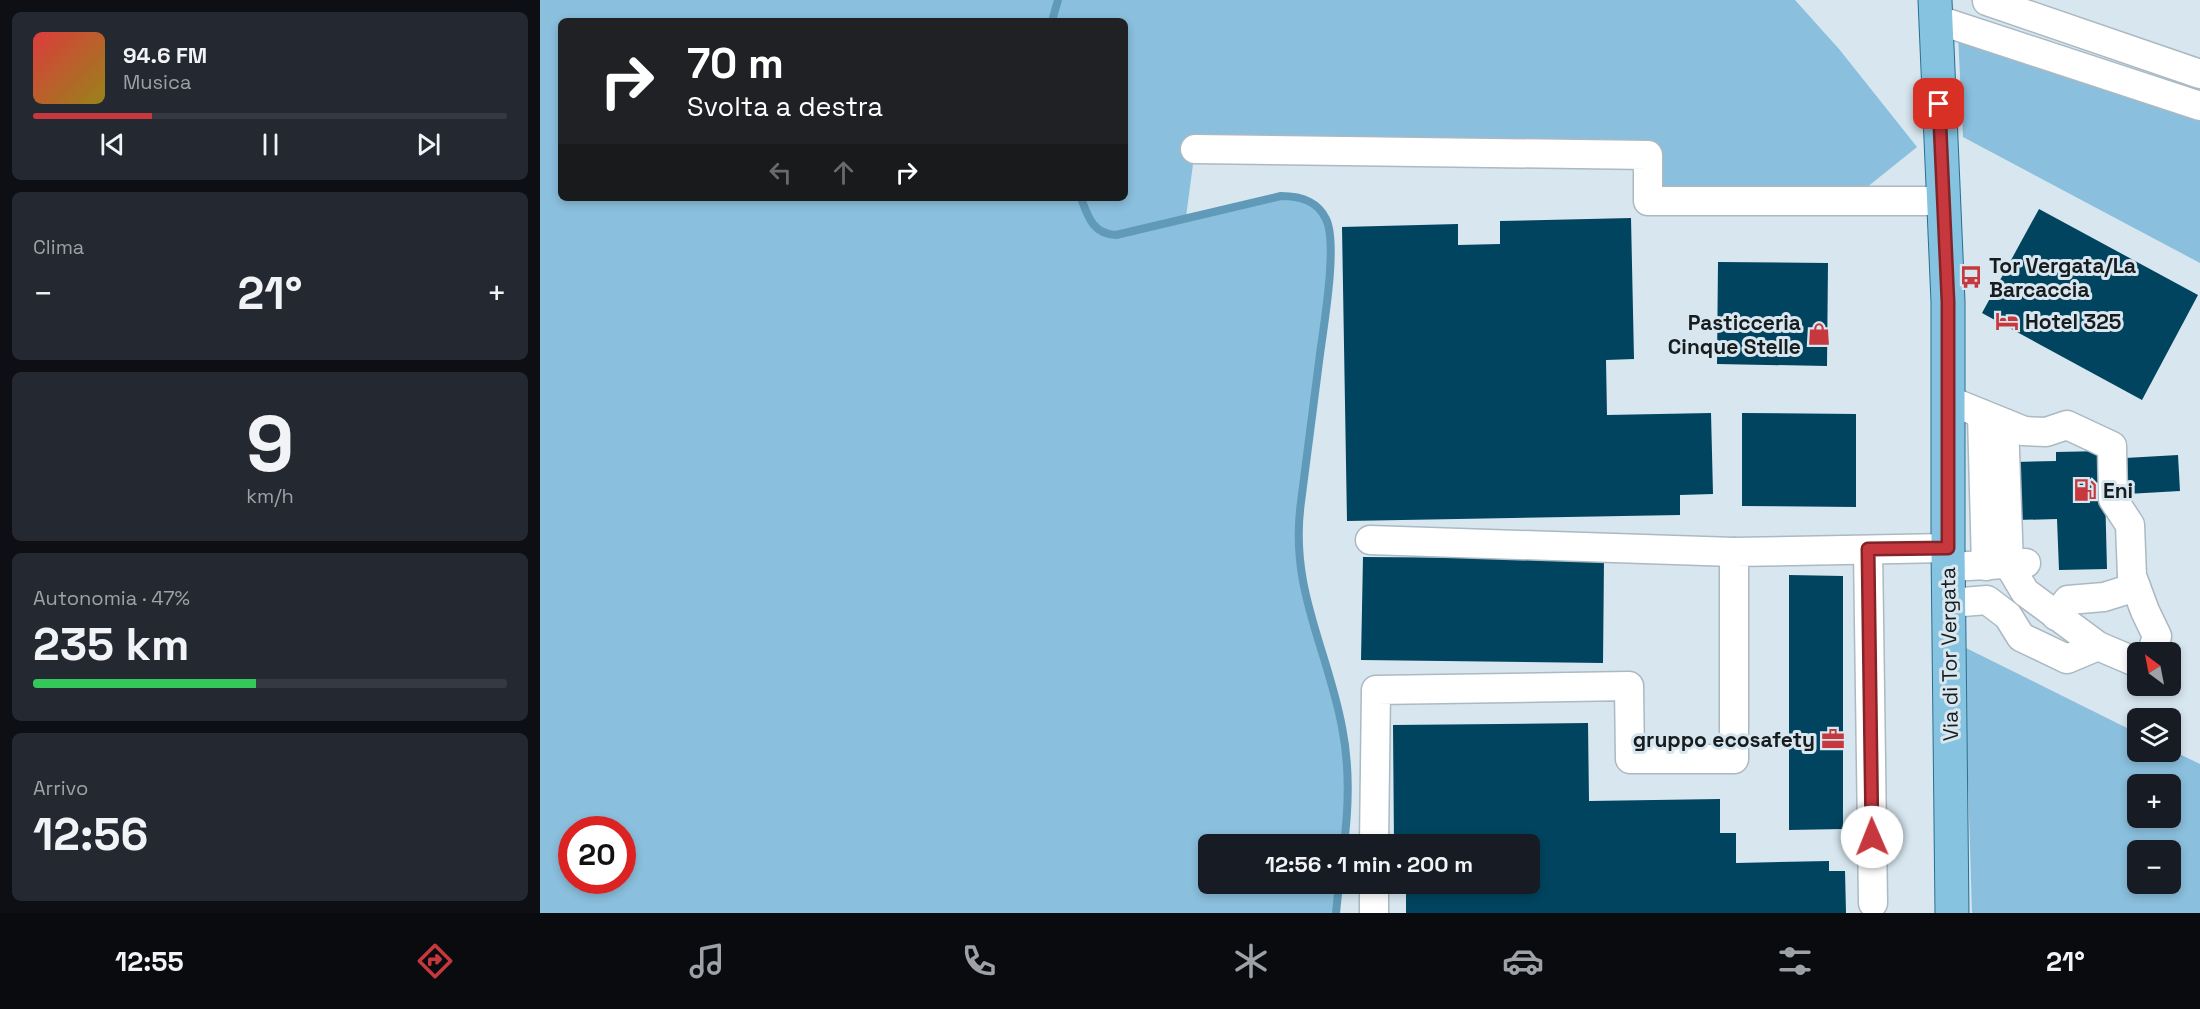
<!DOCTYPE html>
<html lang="it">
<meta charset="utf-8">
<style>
:root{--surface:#171b24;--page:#242831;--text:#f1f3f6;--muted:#9ea1a6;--line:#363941;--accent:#c7383e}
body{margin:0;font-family:"Space Grotesk",sans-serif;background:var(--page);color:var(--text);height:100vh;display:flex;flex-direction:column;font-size:22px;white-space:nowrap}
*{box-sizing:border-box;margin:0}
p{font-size:20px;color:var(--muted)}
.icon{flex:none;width:33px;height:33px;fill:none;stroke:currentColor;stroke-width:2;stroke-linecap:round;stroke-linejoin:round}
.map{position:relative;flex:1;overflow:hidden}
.panel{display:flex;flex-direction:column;gap:12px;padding:12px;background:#0d0f14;width:540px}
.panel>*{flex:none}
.guide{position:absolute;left:18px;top:18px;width:570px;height:183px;border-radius:9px;box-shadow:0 3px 9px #0003;background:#202124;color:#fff;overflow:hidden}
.needle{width:39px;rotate:328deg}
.buttons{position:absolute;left:1587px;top:642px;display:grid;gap:12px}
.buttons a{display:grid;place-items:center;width:54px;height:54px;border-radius:9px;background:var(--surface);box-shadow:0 3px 9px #0003;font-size:30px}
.speed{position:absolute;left:18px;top:816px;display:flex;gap:12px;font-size:30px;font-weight:700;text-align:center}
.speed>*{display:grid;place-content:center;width:78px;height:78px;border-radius:50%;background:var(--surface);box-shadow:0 3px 9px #0003;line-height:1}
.speed .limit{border:9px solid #d22;background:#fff;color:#111}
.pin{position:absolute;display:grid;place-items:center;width:51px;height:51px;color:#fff;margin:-26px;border-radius:12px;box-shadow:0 3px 9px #0006}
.me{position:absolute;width:66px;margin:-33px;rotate:359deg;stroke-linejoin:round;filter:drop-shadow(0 0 4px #0008)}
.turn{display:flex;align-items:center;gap:21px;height:126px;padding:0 30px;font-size:27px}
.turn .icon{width:78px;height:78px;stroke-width:2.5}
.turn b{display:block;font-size:42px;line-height:51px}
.lanes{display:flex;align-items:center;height:57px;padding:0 30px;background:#0003;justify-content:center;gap:30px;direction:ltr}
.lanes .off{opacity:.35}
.big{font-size:45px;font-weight:700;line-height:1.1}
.panel .card{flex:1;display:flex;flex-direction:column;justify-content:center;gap:9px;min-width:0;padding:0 21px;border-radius:9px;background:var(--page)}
.panel .dial{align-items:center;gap:0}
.dial b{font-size:78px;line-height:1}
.song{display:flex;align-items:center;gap:18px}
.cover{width:72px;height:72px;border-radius:9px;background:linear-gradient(135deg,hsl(0 70% 55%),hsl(50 70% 35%))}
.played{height:6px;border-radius:3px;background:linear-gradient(90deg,var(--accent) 25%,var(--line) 25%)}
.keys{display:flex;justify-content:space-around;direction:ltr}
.heat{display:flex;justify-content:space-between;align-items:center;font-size:33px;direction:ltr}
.charge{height:9px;border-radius:4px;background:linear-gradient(90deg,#34c759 47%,var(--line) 0)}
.trip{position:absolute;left:658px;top:834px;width:342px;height:60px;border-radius:9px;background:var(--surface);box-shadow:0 3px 9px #0003;font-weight:700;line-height:60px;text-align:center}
.tabs{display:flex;height:96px;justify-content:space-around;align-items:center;background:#090b0e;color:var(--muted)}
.tabs .icon{width:42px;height:42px}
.tabs .current{color:var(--accent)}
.tabs b{font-size:27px;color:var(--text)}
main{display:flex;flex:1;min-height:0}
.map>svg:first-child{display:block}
.green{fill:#8abfdd;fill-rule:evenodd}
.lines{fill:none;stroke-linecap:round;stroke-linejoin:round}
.stream{stroke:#609ab8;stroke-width:8}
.building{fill:#00445f}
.minor-casing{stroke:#abb9c2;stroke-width:31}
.major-casing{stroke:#296f8f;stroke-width:35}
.minor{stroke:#fff;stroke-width:28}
.major{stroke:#85c3e0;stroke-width:33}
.route-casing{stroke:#812428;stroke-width:15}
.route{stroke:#c7383e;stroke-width:10}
.labels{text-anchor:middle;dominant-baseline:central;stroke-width:6;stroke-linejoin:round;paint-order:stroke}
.poi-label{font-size:21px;font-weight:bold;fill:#171c1f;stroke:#d7e6ef;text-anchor:start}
.street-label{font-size:21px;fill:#171c1f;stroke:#d7e6ef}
</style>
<main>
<section class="panel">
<div class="card">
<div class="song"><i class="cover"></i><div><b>94.6 FM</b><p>Musica</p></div></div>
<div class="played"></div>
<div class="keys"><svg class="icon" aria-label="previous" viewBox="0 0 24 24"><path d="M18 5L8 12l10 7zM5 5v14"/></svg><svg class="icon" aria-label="pause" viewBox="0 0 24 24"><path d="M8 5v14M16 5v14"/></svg><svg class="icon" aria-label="next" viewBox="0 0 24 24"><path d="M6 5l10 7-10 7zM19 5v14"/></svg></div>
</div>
<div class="card"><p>Clima</p>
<div class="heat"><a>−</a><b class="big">21°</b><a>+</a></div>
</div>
<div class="card dial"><b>9</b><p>km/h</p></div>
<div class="card"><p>Autonomia · 47%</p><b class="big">235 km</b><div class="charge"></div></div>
<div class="card"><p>Arrivo</p><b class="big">12:56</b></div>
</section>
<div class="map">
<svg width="1660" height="913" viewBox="0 0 1660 913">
<rect width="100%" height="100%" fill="#d7e6ef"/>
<g class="green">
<path d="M0,0H518L516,7L520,0H1255L1299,49L1377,147L1326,188L1108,201V155L655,149L646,217C677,210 751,184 777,205C784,211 787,220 789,229L787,295L760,504L758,553L767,605L802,727L807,763L809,799L804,844H669V884H799L796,913H0ZM21,21H585V198H544L554,224L541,198H21ZM32,830H82V880H32Z"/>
<polygon points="1418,35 1660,115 1660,263 1423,137"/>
<path d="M1424,647L1597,733L1598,752H1630L1631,750L1660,764V913H1432ZM1598,784H1630V818H1598ZM1598,850H1630V884H1598Z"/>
</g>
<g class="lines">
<g class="stream">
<polyline points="512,21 518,0"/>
<path d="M541,198C548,217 553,234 576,235L741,196C759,196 777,200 786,219C798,243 784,324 780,354C774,403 767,452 761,502C749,588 787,647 802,727C810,767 809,805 804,844"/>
<polyline points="796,913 799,884"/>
</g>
</g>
<g class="building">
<polygon points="1499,209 1658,295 1602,400 1442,313"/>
<polygon points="1091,218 1094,359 1066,360 1067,415 1171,413 1173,494 1140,495 1140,515 807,521 802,227 918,224 918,245 960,244 960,221"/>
<polygon points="1178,262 1288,263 1287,366 1177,364"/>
<polygon points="1202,413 1316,414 1316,507 1202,506"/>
<polygon points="1564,451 1567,569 1519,570 1517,519 1438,521 1437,463 1516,461 1516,452"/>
<polygon points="1638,455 1640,491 1587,494 1585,458"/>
<polygon points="823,557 1064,559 1063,663 821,660"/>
<polygon points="1249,575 1303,576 1303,829 1249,830"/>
<polygon points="1048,723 1049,801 1180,799 1180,833 1196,833 1196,863 1289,861 1289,871 1305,871 1306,913 866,913 866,884 990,884 990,844 854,844 853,725"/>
</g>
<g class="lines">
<g class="minor-casing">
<g id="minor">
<polyline points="1447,1 1660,74"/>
<polyline points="1395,19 1660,106"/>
<polyline points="655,149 1108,155 1108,201 1403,201"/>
<polyline points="1408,400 1482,430"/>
<polyline points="1442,414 1446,566"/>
<polyline points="1464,423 1469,565 1485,592 1558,646 1598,663"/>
<polyline points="1483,431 1506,432 1527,425 1572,446 1573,499 1590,525 1592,576 1605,611 1617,636 1612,652"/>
<polyline points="830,540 1194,552"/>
<polyline points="1328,550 1333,903"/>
<polyline points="1409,567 1486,563"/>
<polyline points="1410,603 1447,600 1468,616 1481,637 1527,659 1558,646"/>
<polyline points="1516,616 1528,600 1564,597 1596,587"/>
<polyline points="834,844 836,690 1089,686 1090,759 1194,759 1194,552 1408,548"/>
<polyline points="834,913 834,884"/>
</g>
</g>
<g class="major-casing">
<polyline id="major" points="1395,0 1408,302 1408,548 1412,913"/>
</g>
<use href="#minor" class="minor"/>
<use href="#major" class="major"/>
</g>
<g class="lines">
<g class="route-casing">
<polyline id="route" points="1332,837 1328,549 1408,548 1408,302 1399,104"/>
</g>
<use href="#route" class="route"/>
</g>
<defs>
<g id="bus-bare" transform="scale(1.8)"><path d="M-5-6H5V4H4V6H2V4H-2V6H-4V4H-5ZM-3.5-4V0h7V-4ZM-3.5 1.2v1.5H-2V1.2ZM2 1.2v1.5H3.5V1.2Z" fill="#c7383e" stroke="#d7e6ef" stroke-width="2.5" paint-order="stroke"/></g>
<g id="hotel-bare" transform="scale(1.8)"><path d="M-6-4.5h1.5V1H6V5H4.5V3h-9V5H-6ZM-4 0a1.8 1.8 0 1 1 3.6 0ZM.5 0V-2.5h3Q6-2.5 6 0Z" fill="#c7383e" stroke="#d7e6ef" stroke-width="2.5" paint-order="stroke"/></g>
<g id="shop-bare" transform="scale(1.8)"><path d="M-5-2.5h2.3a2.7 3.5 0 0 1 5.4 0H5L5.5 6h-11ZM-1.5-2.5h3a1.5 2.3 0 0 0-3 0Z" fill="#c7383e" stroke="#d7e6ef" stroke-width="2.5" paint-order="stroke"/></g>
<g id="fuel-bare" transform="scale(1.8)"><path d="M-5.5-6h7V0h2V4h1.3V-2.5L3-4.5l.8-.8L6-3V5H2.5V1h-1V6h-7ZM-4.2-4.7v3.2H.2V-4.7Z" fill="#c7383e" stroke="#d7e6ef" stroke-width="2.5" paint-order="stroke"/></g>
<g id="office-bare" transform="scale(1.8)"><path d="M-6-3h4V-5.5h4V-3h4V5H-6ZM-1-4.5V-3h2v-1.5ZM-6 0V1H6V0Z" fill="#c7383e" stroke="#d7e6ef" stroke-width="2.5" paint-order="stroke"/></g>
</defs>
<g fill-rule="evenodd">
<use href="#bus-bare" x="1431" y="277"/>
<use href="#hotel-bare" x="1467" y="321"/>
<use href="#shop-bare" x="1279" y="334"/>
<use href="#fuel-bare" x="1545" y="490"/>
<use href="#office-bare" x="1293" y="739"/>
</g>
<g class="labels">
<g class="poi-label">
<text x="1449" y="265">Tor Vergata/La<tspan x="1449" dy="24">Barcaccia</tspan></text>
<text x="1485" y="321">Hotel 325</text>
<text x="1261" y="322" text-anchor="end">Pasticceria<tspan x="1261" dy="24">Cinque Stelle</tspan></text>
<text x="1563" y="490">Eni</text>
<text x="1275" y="739" text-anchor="end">gruppo ecosafety</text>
</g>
<g class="street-label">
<text transform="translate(1409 654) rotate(-91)">Via di Tor Vergata</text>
</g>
</g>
</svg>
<div class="buttons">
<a><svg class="needle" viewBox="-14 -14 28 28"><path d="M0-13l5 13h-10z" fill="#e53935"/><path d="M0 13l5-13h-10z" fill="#9ea1a6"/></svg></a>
<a><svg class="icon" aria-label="layers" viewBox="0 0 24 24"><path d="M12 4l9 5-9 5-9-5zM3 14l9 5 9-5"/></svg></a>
<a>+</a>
<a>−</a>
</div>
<div class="speed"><div class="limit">20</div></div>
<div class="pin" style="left:1399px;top:104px;background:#d93025"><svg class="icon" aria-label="arrive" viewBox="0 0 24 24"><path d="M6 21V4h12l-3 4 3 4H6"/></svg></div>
<svg class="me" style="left:1332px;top:837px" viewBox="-20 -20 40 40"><circle r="19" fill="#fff"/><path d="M0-13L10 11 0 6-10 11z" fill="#c7383e"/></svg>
<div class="trip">12:56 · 1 min · 200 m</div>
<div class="guide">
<div class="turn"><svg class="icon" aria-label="right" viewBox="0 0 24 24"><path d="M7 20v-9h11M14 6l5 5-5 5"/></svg><div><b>70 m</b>Svolta a destra</div></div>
<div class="lanes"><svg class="icon off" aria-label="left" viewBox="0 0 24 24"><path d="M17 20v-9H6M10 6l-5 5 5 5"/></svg><svg class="icon off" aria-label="ahead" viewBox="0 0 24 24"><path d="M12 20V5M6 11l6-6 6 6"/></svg><svg class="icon" aria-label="right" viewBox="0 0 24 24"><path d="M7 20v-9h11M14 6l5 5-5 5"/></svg></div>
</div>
</div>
</main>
<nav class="tabs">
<b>12:55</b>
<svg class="icon current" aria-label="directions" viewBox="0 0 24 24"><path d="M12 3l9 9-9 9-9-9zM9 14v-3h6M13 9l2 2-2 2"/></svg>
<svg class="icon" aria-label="music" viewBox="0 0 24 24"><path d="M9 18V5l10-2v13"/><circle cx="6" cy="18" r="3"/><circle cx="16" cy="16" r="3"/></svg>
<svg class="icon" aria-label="phone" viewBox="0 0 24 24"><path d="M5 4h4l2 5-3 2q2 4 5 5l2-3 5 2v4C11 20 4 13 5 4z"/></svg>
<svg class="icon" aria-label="climate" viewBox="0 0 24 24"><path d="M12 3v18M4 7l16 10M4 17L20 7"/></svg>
<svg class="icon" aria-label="car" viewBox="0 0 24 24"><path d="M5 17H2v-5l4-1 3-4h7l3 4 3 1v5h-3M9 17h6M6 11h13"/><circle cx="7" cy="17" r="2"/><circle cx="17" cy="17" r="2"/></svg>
<svg class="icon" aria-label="filters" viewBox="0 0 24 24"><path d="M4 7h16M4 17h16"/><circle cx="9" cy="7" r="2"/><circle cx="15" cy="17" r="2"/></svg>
<b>21°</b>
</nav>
